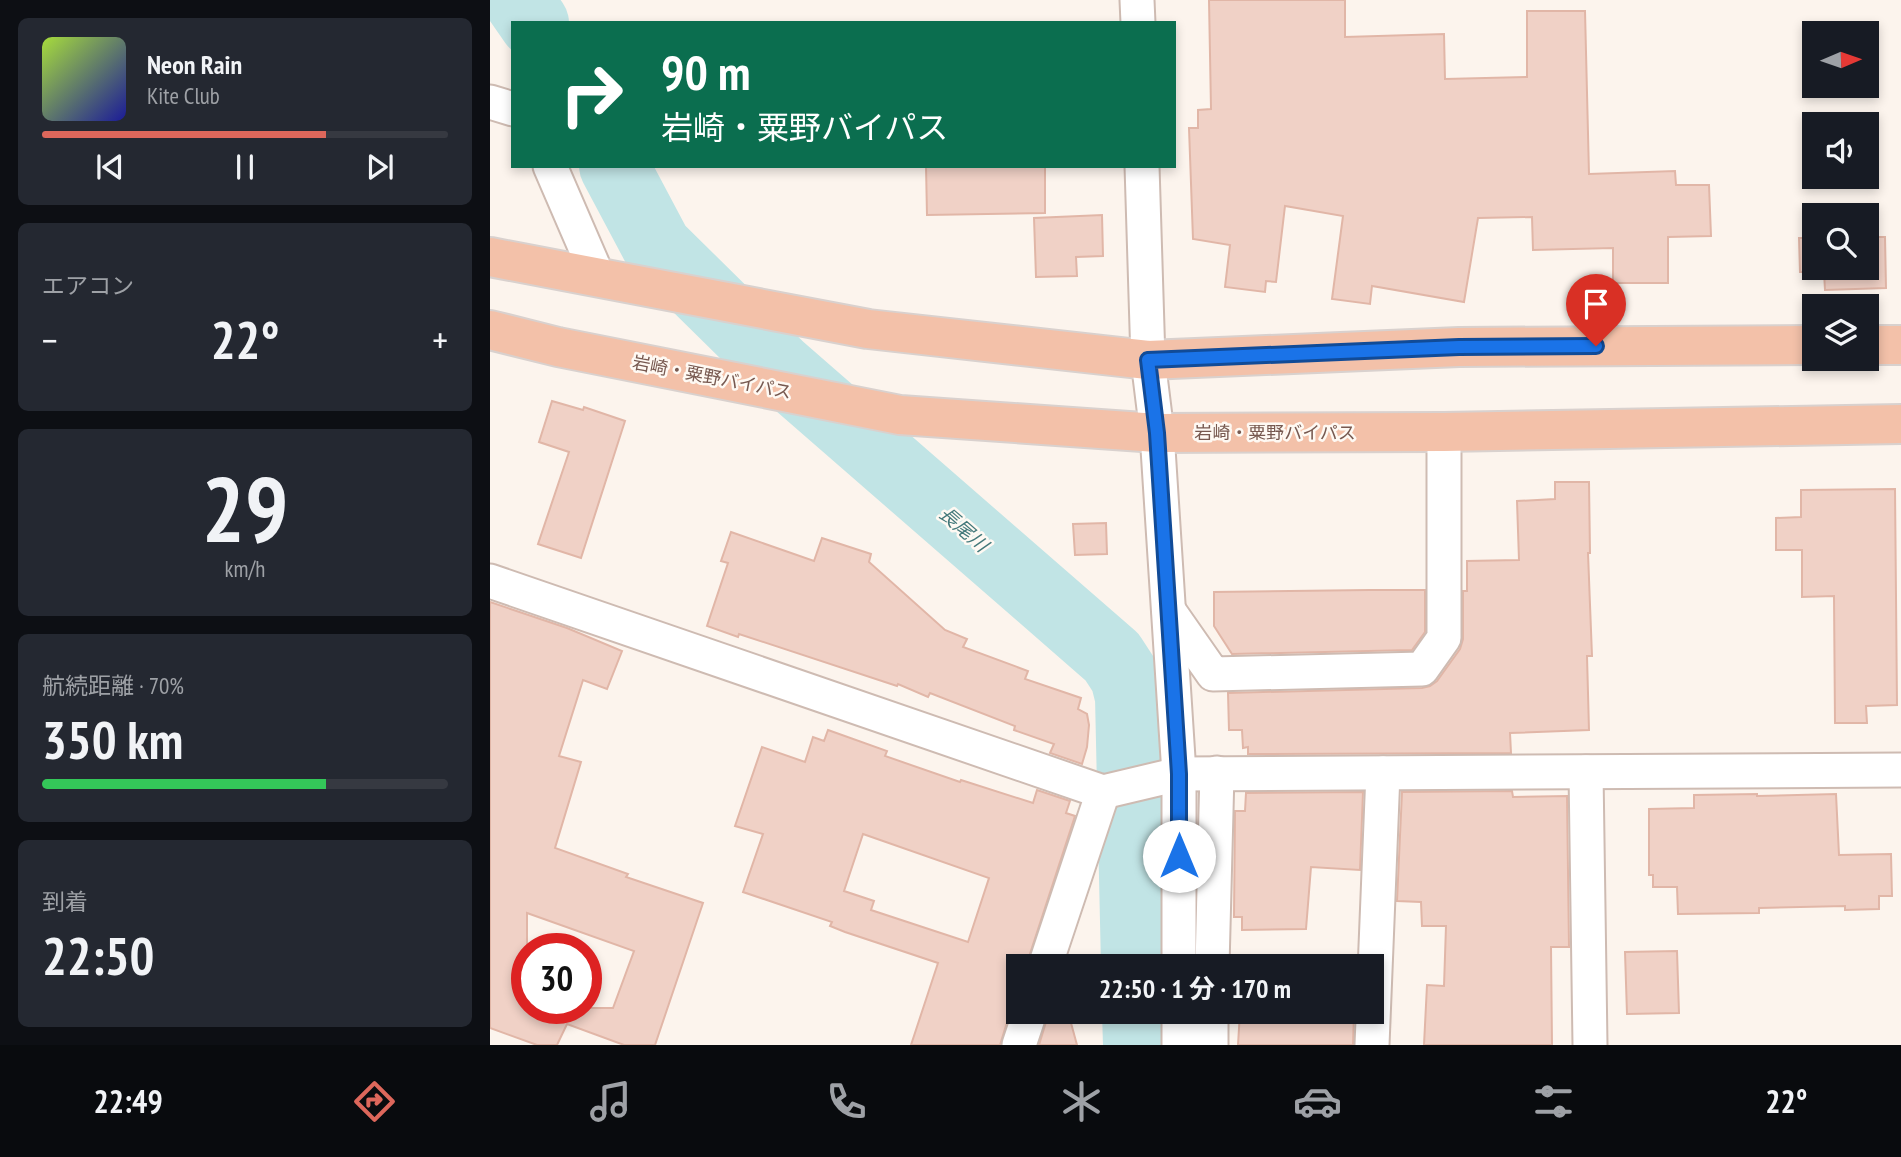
<!DOCTYPE html>
<html lang="ja">
<meta charset="utf-8">
<style>
:root{--surface:#171b24;--page:#242831;--text:#f1f3f6;--muted:#9ea1a6;--line:#363941;--accent:#dd675b}
body{margin:0;font-family:"PT Sans Narrow","Noto Sans JP",sans-serif;background:var(--page);color:var(--text);height:100vh;display:flex;flex-direction:column;font-size:26px;white-space:nowrap}
*{box-sizing:border-box;margin:0}
p{font-size:23px;color:var(--muted)}
.icon{flex:none;width:38px;height:38px;fill:none;stroke:currentColor;stroke-width:2;stroke-linecap:round;stroke-linejoin:round}
.map{position:relative;flex:1;overflow:hidden}
.side{display:flex;flex-direction:column;gap:18px;padding:18px;background:#0d0f14;width:490px}
.side>*{flex:none}
.guide{position:absolute;left:21px;top:21px;width:665px;height:147px;border-radius:0px;box-shadow:0 4px 10px #0003;background:#0b6e4f;color:#fff;overflow:hidden}
.needle{width:46px;rotate:88deg}
.tools{position:absolute;left:1312px;top:21px;display:grid;gap:14px}
.tools a{display:grid;place-items:center;width:77px;height:77px;border-radius:0px;background:var(--surface);box-shadow:0 4px 10px #0003;font-size:35px}
.speed{position:absolute;left:21px;top:933px;display:flex;gap:14px;font-size:35px;font-weight:700;text-align:center}
.speed>*{display:grid;place-content:center;width:91px;height:91px;border-radius:50%;background:var(--surface);box-shadow:0 4px 10px #0003;line-height:1}
.speed .limit{border:10px solid #d22;background:#fff;color:#111}
.pin{position:absolute;display:grid;place-items:center;width:60px;height:60px;color:#fff;margin:-72px -30px;border-radius:50% 50% 50% 0;rotate:-45deg;box-shadow:0 0 7px #0007}
.pin .icon{rotate:45deg}
.me{position:absolute;width:77px;margin:-38px;rotate:0deg;stroke-linejoin:round;filter:drop-shadow(0 0 5px #0008)}
.turn{display:flex;align-items:center;gap:24px;height:147px;padding:0 35px;font-size:32px}
.turn .icon{width:91px;height:91px;stroke-width:2.5}
.turn b{display:block;font-size:49px;line-height:60px}
.big{font-size:52px;font-weight:700;line-height:1.1}
.side .tile{flex:1;display:flex;flex-direction:column;justify-content:center;gap:10px;min-width:0;padding:0 24px;border-radius:10px;background:var(--page)}
.side .dial{align-items:center;gap:0}
.dial b{font-size:91px;line-height:1}
.song{display:flex;align-items:center;gap:21px}
.cover{width:84px;height:84px;border-radius:10px;background:linear-gradient(135deg,hsl(80 70% 55%),hsl(240 70% 35%))}
.played{height:7px;border-radius:4px;background:linear-gradient(90deg,var(--accent) 70%,var(--line) 70%)}
.keys{display:flex;justify-content:space-around;direction:ltr}
.heat{display:flex;justify-content:space-between;align-items:center;font-size:38px;direction:ltr}
.charge{height:10px;border-radius:5px;background:linear-gradient(90deg,#34c759 70%,var(--line) 0)}
.trip{position:absolute;left:516px;top:954px;width:378px;height:70px;border-radius:0px;background:var(--surface);box-shadow:0 4px 10px #0003;font-weight:700;line-height:70px;text-align:center}
.tabs{display:flex;height:112px;justify-content:space-around;align-items:center;background:#090b0e;color:var(--muted)}
.tabs .icon{width:49px;height:49px}
.tabs .on{color:var(--accent)}
.tabs b{font-size:32px;color:var(--text)}
main{display:flex;flex:1;min-height:0}
.map>svg:first-child{display:block}
.lines{fill:none;stroke-linecap:round;stroke-linejoin:round}
.river{stroke:#c1e4e5;stroke-width:70}
.building{fill:#f0d1c6;stroke:#e1b6a7;stroke-width:2;fill-rule:evenodd}
.minor-casing{stroke:#cebbb2;stroke-width:37}
.trunk-casing{stroke:#d9d1ce;stroke-width:42}
.minor{stroke:#fff;stroke-width:33}
.trunk{stroke:#f3c1a9;stroke-width:38}
.route-casing{stroke:#114b97;stroke-width:18}
.route{stroke:#1a73e8;stroke-width:12}
.labels{text-anchor:middle;dominant-baseline:central;stroke-width:5;stroke-linejoin:round;paint-order:stroke}
.street-label{font-size:18px;fill:#775950;stroke:#fef9f3}
.water-label{font-size:19px;font-style:italic;fill:#43787a;stroke:#fef9f3}
</style>
<main>
<section class="side">
<div class="tile">
<div class="song"><i class="cover"></i><div><b>Neon Rain</b><p>Kite Club</p></div></div>
<div class="played"></div>
<div class="keys"><svg class="icon" aria-label="previous" viewBox="0 0 24 24"><path d="M18 5L8 12l10 7zM5 5v14"/></svg><svg class="icon" aria-label="pause" viewBox="0 0 24 24"><path d="M8 5v14M16 5v14"/></svg><svg class="icon" aria-label="next" viewBox="0 0 24 24"><path d="M6 5l10 7-10 7zM19 5v14"/></svg></div>
</div>
<div class="tile"><p>エアコン</p>
<div class="heat"><a>−</a><b class="big">22°</b><a>+</a></div>
</div>
<div class="tile dial"><b>29</b><p>km/h</p></div>
<div class="tile"><p>航続距離 · 70%</p><b class="big">350 km</b><div class="charge"></div></div>
<div class="tile"><p>到着</p><b class="big">22:50</b></div>
</section>
<div class="map">
<svg width="1411" height="1045" viewBox="0 0 1411 1045">
<rect width="100%" height="100%" fill="#fcf4ed"/>
<g class="lines">
<g class="river">
<polyline points="28,0 44,23"/>
<polyline points="124,166 167,247 290,368 622,657 635,677 640,697 646,966"/>
<polyline points="647,1012 648,1045"/>
</g>
</g>
<g class="building">
<polygon points="719,0 855,0 855,37 954,34 955,79 1037,77 1037,11 1095,11 1099,174 1185,171 1186,185 1219,185 1221,236 1178,237 1178,283 1123,283 1123,248 1043,250 1042,217 988,218 974,302 882,286 880,304 842,299 853,216 795,206 786,282 776,281 775,292 735,287 740,245 703,239 699,128 708,128 708,110 721,109"/>
<polygon points="436,166 555,166 555,213 437,215"/>
<polygon points="612,215 613,256 586,257 587,276 546,277 544,218"/>
<polygon points="1377,237 1395,237 1396,288 1335,290 1334,272 1310,272 1309,238 1325,238 1325,268 1377,268"/>
<polygon points="62,401 93,410 94,407 135,421 91,558 48,544 79,452 49,442"/>
<polygon points="1065,482 1099,482 1100,553 1098,553 1102,656 1097,656 1099,730 1020,733 1021,753 758,754 758,747 753,748 752,730 739,730 738,693 932,688 940,686 947,681 970,649 973,639 973,591 977,591 977,561 1029,560 1027,501 1065,499"/>
<polygon points="1405,489 1407,705 1376,706 1377,723 1345,723 1344,596 1312,597 1312,550 1286,550 1286,518 1311,517 1311,490"/>
<polygon points="616,523 617,554 585,555 583,524"/>
<polygon points="241,532 324,561 332,538 381,554 379,562 455,630 477,639 473,647 538,671 535,679 591,698 588,709 597,714 599,725 597,747 592,764 560,753 564,744 524,730 525,726 440,693 438,697 408,684 407,686 249,634 248,637 217,626 238,563 231,561"/>
<polygon points="879,590 935,590 935,632 922,650 742,654 724,626 724,592"/>
<path d="M0,602L77,628L132,651L117,689L93,680L69,756L91,762L65,848L138,874L136,877L213,903L165,1045H134L77,1024L67,1045H47L0,1028ZM37,913L144,951L123,1008H37Z"/>
<path d="M338,730L397,751L395,756L470,782L471,780L543,803L547,790L580,801L576,813L585,816L536,966H528V987L525,997L527,998L522,1006L510,1045H421L448,963L355,932L340,926L342,922L253,892L273,834L245,826L272,747L315,762L323,737L334,741ZM373,834L499,878L478,942L381,910L384,901L354,891Z"/>
<polygon points="1022,791 1023,797 1077,796 1079,947 1061,947 1062,1045 934,1045 937,985 954,986 956,926 932,926 931,902 907,901 912,792"/>
<polygon points="873,792 870,870 821,867 816,929 752,930 752,917 744,917 745,811 755,811 756,793"/>
<polygon points="1267,794 1267,796 1346,794 1349,855 1401,854 1402,896 1389,896 1389,909 1355,910 1355,906 1269,908 1269,913 1188,914 1187,887 1163,887 1163,875 1159,875 1159,809 1204,808 1204,795"/>
<polygon points="1187,951 1189,1013 1137,1014 1135,952"/>
<polygon points="559,1012 578,1012 587,1045 549,1045"/>
<polygon points="750,1012 864,1012 863,1045 748,1045"/>
</g>
<g class="lines">
<g class="minor-casing">
<g id="minor">
<polyline points="647,0 648,23"/>
<polyline points="0,102 23,109"/>
<polyline points="60,166 108,277"/>
<polyline points="652,166 658,360 667,433 689,774 689,966"/>
<polyline points="0,581 613,792 689,774 1411,770"/>
<polyline points="679,611 723,674 932,669 954,638 954,432"/>
<polyline points="1096,772 1100,1045"/>
<polyline points="555,966 613,792"/>
<polyline points="722,966 727,773"/>
<polyline points="529,1045 540,1012"/>
<polyline points="689,1045 689,1012"/>
<polyline points="721,1045 721,1012"/>
<polyline points="882,1045 893,773"/>
</g>
</g>
<g class="trunk-casing">
<g id="trunk">
<polyline points="0,257 378,329 658,360 969,347 1325,345"/>
<polyline points="0,330 68,347 410,415 667,433 954,432 1411,424"/>
<polyline points="1377,345 1411,345"/>
</g>
</g>
<use href="#minor" class="minor"/>
<use href="#trunk" class="trunk"/>
</g>
<g class="lines">
<g class="route-casing">
<polyline id="route" points="689,856 689,774 667,433 658,360 969,347 1106,346"/>
</g>
<use href="#route" class="route"/>
</g>
<g class="labels">
<g class="street-label">
<text transform="translate(222 377) rotate(11)">岩崎・粟野バイパス</text>
<text x="785" y="432">岩崎・粟野バイパス</text>
</g>
<g class="water-label">
<text transform="translate(474 529) rotate(41)">長尾川</text>
</g>
</g>
</svg>
<div class="tools">
<a><svg class="needle" viewBox="-14 -14 28 28"><path d="M0-13l5 13h-10z" fill="#e53935"/><path d="M0 13l5-13h-10z" fill="#9ea1a6"/></svg></a>
<a><svg class="icon" aria-label="sound" viewBox="0 0 24 24"><path d="M4 9h4l5-4v14l-5-4H4zM17 9q2 3 0 6"/></svg></a>
<a><svg class="icon" aria-label="search" viewBox="0 0 24 24"><circle cx="10" cy="10" r="6"/><path d="M15 15l6 6"/></svg></a>
<a><svg class="icon" aria-label="layers" viewBox="0 0 24 24"><path d="M12 4l9 5-9 5-9-5zM3 14l9 5 9-5"/></svg></a>
</div>
<div class="speed"><div class="limit">30</div></div>
<div class="pin" style="left:1106px;top:346px;background:#d93025"><svg class="icon" aria-label="arrive" viewBox="0 0 24 24"><path d="M6 21V4h12l-3 4 3 4H6"/></svg></div>
<svg class="me" style="left:689px;top:856px" viewBox="-20 -20 40 40"><circle r="19" fill="#fff"/><path d="M0-13L10 11 0 6-10 11z" fill="#1a73e8"/></svg>
<div class="trip">22:50 · 1 分 · 170 m</div>
<div class="guide">
<div class="turn"><svg class="icon" aria-label="right" viewBox="0 0 24 24"><path d="M7 20v-9h11M14 6l5 5-5 5"/></svg><div><b>90 m</b>岩崎・粟野バイパス</div></div>
</div>
</div>
</main>
<nav class="tabs">
<b>22:49</b>
<svg class="icon on" aria-label="directions" viewBox="0 0 24 24"><path d="M12 3l9 9-9 9-9-9zM9 14v-3h6M13 9l2 2-2 2"/></svg>
<svg class="icon" aria-label="music" viewBox="0 0 24 24"><path d="M9 18V5l10-2v13"/><circle cx="6" cy="18" r="3"/><circle cx="16" cy="16" r="3"/></svg>
<svg class="icon" aria-label="phone" viewBox="0 0 24 24"><path d="M5 4h4l2 5-3 2q2 4 5 5l2-3 5 2v4C11 20 4 13 5 4z"/></svg>
<svg class="icon" aria-label="climate" viewBox="0 0 24 24"><path d="M12 3v18M4 7l16 10M4 17L20 7"/></svg>
<svg class="icon" aria-label="car" viewBox="0 0 24 24"><path d="M5 17H2v-5l4-1 3-4h7l3 4 3 1v5h-3M9 17h6M6 11h13"/><circle cx="7" cy="17" r="2"/><circle cx="17" cy="17" r="2"/></svg>
<svg class="icon" aria-label="filters" viewBox="0 0 24 24"><path d="M4 7h16M4 17h16"/><circle cx="9" cy="7" r="2"/><circle cx="15" cy="17" r="2"/></svg>
<b>22°</b>
</nav>
